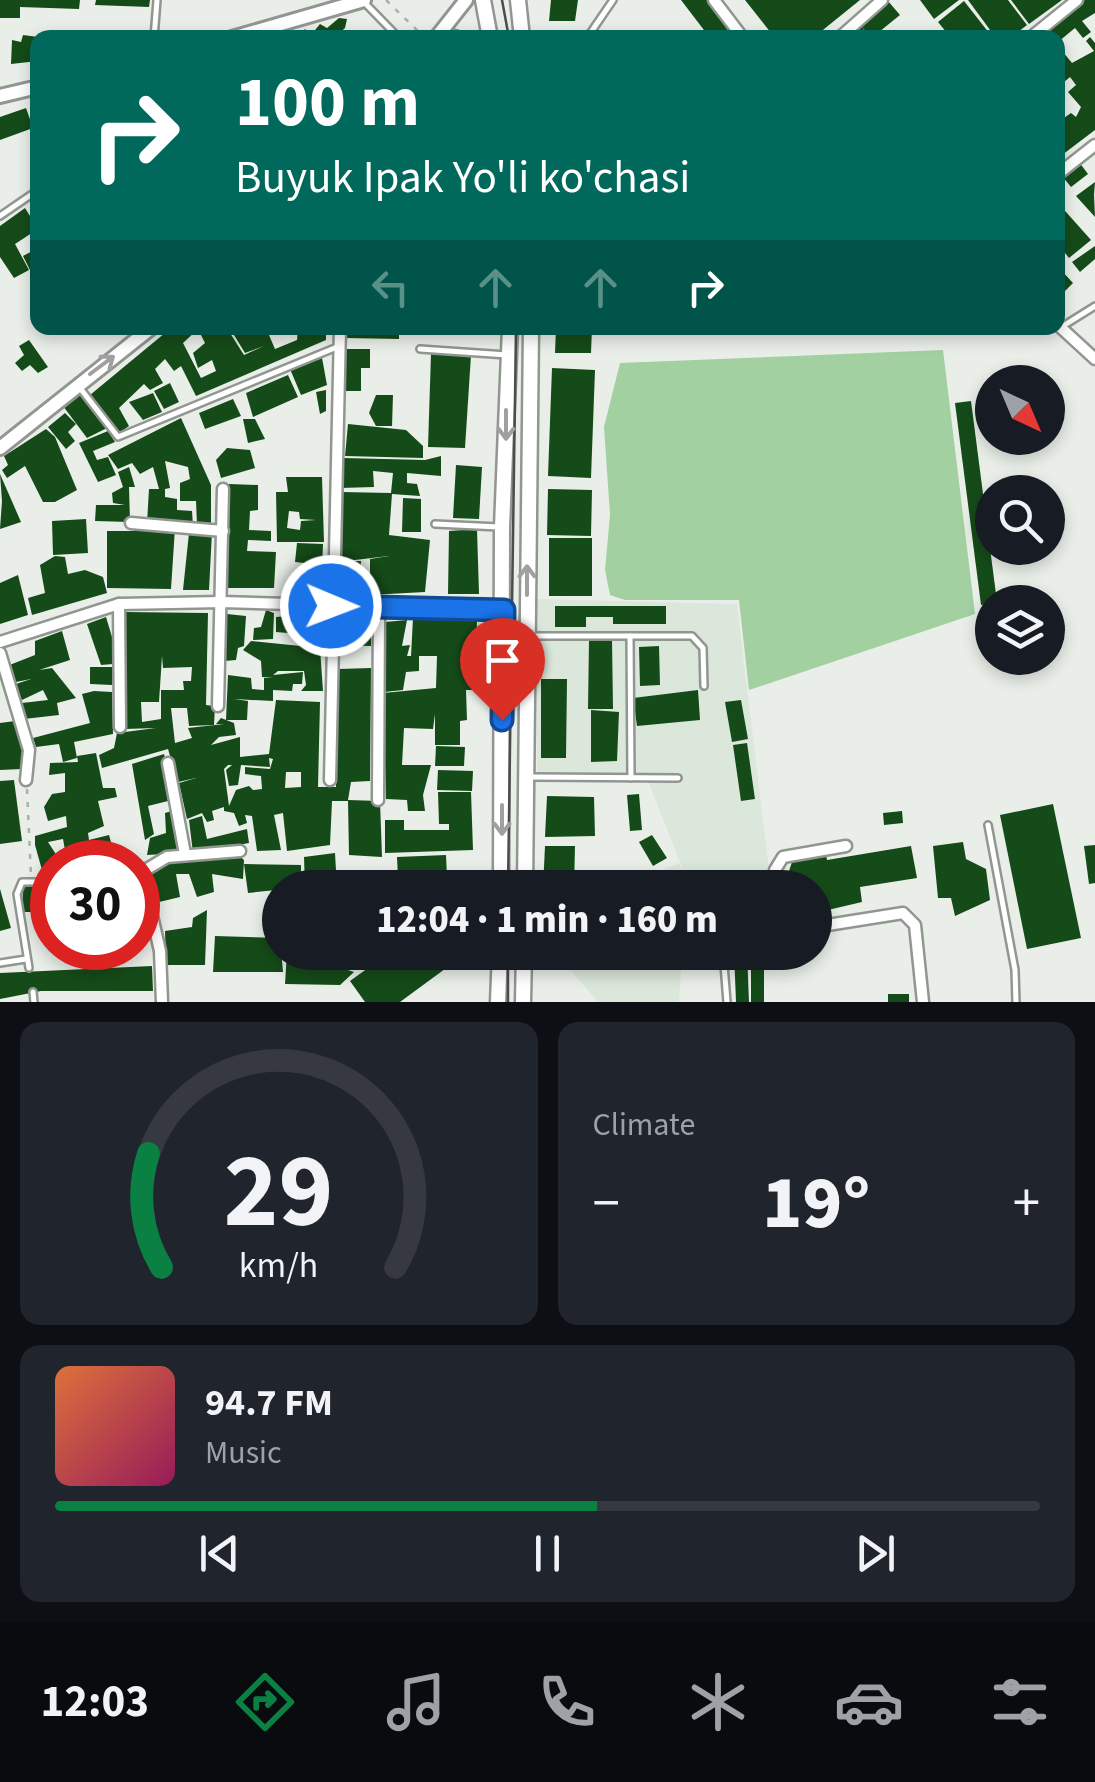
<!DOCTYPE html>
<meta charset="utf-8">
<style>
:root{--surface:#171b24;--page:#20242c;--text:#f1f3f6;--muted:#9ea1a6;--line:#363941;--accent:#0b8043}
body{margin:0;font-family:"Source Sans 3",sans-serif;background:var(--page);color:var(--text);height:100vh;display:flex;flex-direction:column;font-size:38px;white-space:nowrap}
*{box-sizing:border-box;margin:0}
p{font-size:32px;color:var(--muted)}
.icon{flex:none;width:55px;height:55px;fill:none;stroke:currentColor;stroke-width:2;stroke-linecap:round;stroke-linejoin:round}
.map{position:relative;height:1002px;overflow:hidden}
.sheet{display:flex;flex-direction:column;gap:20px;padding:20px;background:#0d0f14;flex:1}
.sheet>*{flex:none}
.guide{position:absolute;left:30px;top:30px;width:1035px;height:305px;border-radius:20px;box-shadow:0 5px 15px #0003;background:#00695c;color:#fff;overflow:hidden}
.needle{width:65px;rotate:136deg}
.controls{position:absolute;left:975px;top:365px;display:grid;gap:20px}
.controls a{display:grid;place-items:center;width:90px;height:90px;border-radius:50%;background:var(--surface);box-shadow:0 5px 15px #0003;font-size:50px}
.speed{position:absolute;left:30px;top:840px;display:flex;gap:20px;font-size:50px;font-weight:700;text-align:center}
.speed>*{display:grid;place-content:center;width:130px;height:130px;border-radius:50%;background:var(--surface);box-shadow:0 5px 15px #0003;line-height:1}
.speed .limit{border:15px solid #d22;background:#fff;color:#111}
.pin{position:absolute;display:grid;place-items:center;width:85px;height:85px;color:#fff;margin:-102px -42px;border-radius:50% 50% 50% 0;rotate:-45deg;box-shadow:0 0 10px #0007}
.pin .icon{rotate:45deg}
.me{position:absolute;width:110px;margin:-55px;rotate:91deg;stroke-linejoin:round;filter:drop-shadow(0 0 8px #0008)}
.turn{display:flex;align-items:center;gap:35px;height:210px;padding:0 40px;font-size:45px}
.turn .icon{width:130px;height:130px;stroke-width:2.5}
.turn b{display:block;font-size:70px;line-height:85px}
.lanes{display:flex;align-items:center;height:95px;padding:0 40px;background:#0003;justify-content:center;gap:50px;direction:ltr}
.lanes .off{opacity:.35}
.big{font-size:75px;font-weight:800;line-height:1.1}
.sheet .tile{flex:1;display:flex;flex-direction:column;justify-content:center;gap:15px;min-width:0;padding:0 35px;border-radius:20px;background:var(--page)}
.sheet .dial{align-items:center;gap:0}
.dial svg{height:260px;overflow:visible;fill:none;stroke:var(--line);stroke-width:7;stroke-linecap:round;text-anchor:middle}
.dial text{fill:var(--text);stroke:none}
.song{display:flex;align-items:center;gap:30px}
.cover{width:120px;height:120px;border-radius:15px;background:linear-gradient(135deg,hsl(20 70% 55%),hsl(330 70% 35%))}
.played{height:10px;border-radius:5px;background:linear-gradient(90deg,var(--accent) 55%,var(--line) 55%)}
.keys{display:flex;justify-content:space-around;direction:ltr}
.heat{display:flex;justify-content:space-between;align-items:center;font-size:55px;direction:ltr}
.sheet .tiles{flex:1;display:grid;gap:20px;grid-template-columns:1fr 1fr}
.tile:last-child{grid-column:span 2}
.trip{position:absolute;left:262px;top:870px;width:570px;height:100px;border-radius:50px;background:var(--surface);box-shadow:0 5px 15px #0003;font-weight:800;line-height:100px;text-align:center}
.menu{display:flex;height:160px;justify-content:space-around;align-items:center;background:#090b0e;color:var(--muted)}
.menu .icon{width:70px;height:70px}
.menu .active{color:var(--accent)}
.menu b{font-size:45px;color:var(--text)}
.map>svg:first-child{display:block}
.built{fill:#dbe7da}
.green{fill:#a2d0a1}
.building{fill:#154b19;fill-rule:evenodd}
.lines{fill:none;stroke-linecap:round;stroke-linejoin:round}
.service-casing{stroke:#919690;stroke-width:10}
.minor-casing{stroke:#919690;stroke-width:15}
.tertiary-casing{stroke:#919690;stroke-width:18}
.secondary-casing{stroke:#919690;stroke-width:19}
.path{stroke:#aaafa9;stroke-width:2.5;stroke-dasharray:5 8;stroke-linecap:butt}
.service{stroke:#fff;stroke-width:5}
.minor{stroke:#fff;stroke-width:10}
.tertiary{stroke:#fff;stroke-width:12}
.secondary{stroke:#fff;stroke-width:14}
.tram{stroke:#4a4d4a;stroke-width:2.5}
.oneway{stroke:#a0a0a0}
.route-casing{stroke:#114b97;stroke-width:25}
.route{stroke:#1a73e8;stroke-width:18}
.slow{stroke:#f59e0b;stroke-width:18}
</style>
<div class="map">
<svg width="1095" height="1002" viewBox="0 0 1095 1002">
<rect width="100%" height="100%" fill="#e9efe8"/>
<g class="built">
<polygon points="536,599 737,604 771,887 689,887 687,883 687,887 625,887 679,863 686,877 648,781 537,775"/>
<polygon points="556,953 682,953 679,1002 598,1002"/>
</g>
<polygon class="green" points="943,350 975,614 749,690 739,600 625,600 610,595 605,570 610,515 604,427 620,363"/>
<g class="building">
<polygon points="0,0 80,0 79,9 20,7 20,18 0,18"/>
<polygon points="96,0 150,0 149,7 95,5"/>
<polygon points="551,0 578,0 575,21 549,21"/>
<polygon points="681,0 712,0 741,38 710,38"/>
<polygon points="745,0 860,0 813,38 775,38"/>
<polygon points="920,0 959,0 934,19"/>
<polygon points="968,0 1008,0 1027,25 1010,38 996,38"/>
<polygon points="1011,0 1062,0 1029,24"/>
<polygon points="1083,0 1095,0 1095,13 1082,21 1091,32 1083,38 1075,28 1058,42 1058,38 1035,38"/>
<polygon points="888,1 900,15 879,32 883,38 871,38 862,27 869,38 841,38"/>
<polygon points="964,1 993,38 951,38 938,22"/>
<polygon points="339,18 347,19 345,28 334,38 297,38 305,29 311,35 320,24 327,28"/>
<polygon points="23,35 38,37 38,61 11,64 12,40 21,42"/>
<polygon points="1090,37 1095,43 1095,130 1058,158 1058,138 1062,134 1058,131 1058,115 1061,120 1071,113 1076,117 1081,107 1068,92 1076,85 1070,77 1058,87 1058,46 1072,63 1094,51 1086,41"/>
<polygon points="26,108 33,128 0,140 0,117"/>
<polygon points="1079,162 1088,174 1071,187 1062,176"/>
<polygon points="1095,182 1094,195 1095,217 1076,196"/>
<polygon points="1058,203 1091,240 1069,258 1058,244"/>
<polygon points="25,208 30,216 38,216 38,229 15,244 29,270 14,278 0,257 0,226"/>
<polygon points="1095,246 1095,259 1080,272 1072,262"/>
<polygon points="38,248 38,268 31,272 23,256"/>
<polygon points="1060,269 1073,283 1058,298 1058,271"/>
<path d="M171,328H230V333L244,355L264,346L245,353L234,335L244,328H266L275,349L297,340L298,328H326V340L196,396L181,366L174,371L165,359L155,369L163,383L150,390L144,384L119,408L129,426L119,433L90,395ZM198,329L205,343L193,353L198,368L212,360L216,371L201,378L183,343Z"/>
<polygon points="346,328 399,328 399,339 346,338"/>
<polygon points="556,328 592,328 591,353 555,353"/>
<polygon points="29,340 48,367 38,373 30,365 22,371 15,363 24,355 19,346"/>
<polygon points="346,349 370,349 370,368 361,368 361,391 346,391"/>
<polygon points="431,354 471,355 465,448 428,447"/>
<polygon points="322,358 327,385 301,395 290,369"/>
<polygon points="552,368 595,370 591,478 548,476"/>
<polygon points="288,375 298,397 253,417 246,393"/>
<polygon points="170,383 179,402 164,409 154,391"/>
<polygon points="326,390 326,411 320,414 316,392"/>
<polygon points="79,391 107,428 87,438 63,406"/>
<polygon points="153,393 162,412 143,420 129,402"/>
<polygon points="376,395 393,395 392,426 376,426 369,413"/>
<polygon points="233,399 241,416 205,429 199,413"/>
<polygon points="971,401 997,602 981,605 955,403"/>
<polygon points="65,413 76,424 68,432 75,441 66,449 48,427"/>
<polygon points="181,418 211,485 211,525 197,525 196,501 180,501 180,483 190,479 188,467 165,461 170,488 165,489 165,497 177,499 177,510 192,511 193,526 147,523 149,489 159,489 153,467 140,474 132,463 118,469 108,455"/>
<polygon points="243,419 255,419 265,439 248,443"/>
<polygon points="348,424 406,430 423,446 423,458 345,456"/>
<polygon points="46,429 55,437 77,490 55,502 43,502 25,466 7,478 2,470 8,465 4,456"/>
<polygon points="108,431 115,442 93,451 97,460 108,457 116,475 98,482 79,443"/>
<polygon points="227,448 250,450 255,468 221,478 216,460"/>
<polygon points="441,456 441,476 407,473 407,483 417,484 420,496 392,494 389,535 430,540 425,592 370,595 370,559 389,556 346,561 361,561 359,593 341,592 342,492 391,493 393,473 373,471 374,487 340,488 344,458 425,460"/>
<polygon points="456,465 482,467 479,519 453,518"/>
<polygon points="129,467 135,487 129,487 130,522 95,521 96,505 125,505 113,503 112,493 123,487 118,472"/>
<polygon points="0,474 21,522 0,529 2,501"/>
<path d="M286,477H322L324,542H277L276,492H288ZM289,511L299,512L300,519L316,520L301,521L300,530L287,528Z"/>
<polygon points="229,484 258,485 258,510 250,511 249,530 271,531 271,541 248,540 247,551 276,552 274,588 227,588"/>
<polygon points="548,489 592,490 591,536 547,535"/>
<polygon points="403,498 421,499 421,532 402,532"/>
<polygon points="86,519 88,553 53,555 52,521"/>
<polygon points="134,526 175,528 171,589 107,588 107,531 134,531"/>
<polygon points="477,529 479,594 448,594 449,531"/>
<polygon points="212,532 209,590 183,590 189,533"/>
<rect x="549" y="538" width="43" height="58"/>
<polygon points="297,543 323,544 321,593 290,592 291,577 305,578 304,563 295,562"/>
<polygon points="55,556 65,557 68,574 85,570 103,577 107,593 32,615 28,598 45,593 40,565"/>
<polygon points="18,575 28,615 0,624 0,583"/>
<polygon points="555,606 666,606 666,624 613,624 613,617 586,617 586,627 555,627"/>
<polygon points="266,610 274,613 273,639 253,640 254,628 261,627"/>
<path d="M126,612L208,613L206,705L215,706L214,725L189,726L187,708H171L175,743L192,738L188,728L224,724H216L221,718L234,723L236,735L219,737L211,745L240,737V757L269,754L276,700L320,702L318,787H336L338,669L371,668L370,781L351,782L348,800L380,801L382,857L349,855L348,801H332L330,845L287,851L283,813L274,815L281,850L257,851L252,816L245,815L247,823L239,826L234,813L224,811V807L212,811L214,820L207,822L202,813L187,819L179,783L196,778L178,782L168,749L102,768L99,755L114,748L117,733L156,728L125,729ZM162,656L163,668L192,667L191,681H183L184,690H161V719L142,722L141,702H159ZM269,758L273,759L270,769L245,767V774L261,776L262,789L253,790L249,786L236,790L229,806L224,769L228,765H232L226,770L229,786L238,785L241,765L270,767ZM286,772H301V787L285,788Z"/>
<polygon points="227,614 246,616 244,646 238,648 236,660 225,661"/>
<polygon points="288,616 288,633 276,632 276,617"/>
<polygon points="106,617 112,637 113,664 101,665 87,624"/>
<polygon points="336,618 371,619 371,646 335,645"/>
<polygon points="413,618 477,620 475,690 466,690 467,720 460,721 460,745 435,745 435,714 433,729 404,728 402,765 431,765 423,795 425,811 408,811 407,800 386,799 383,693 436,688 437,656 419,656 419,671 406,672 403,690 384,692 385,622 407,620 402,646 410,645 407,656 411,656"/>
<polygon points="297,620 322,620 320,627 309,629 309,636 296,635"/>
<polygon points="62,631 70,660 39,670 52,668 76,698 57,703 59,715 24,719 22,703 48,700 43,690 22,700 13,685 31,679 11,683 7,666 35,655 35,641"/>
<polygon points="612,640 613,709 588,709 589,641"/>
<polygon points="251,641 320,648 323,691 301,691 306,685 304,671 278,671 273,675 303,672 302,684 293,684 292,691 273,690 273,701 234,699 248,701 247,720 226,720 228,675 251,678 252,689 264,690 264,678 273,678 262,677 261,661 243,650"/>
<polygon points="659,646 660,685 640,686 639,647"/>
<polygon points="90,667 113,667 112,685 90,684"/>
<polygon points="541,679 567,679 566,758 541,758"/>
<polygon points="698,690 700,720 637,726 633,698"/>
<polygon points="94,691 112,692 113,734 74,742 77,758 63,762 59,744 36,747 33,738 90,723 82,694"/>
<polygon points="741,700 748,739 732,742 725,702"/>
<polygon points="591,710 619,712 617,761 591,762"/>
<polygon points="15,721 23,748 22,769 0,770 0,723"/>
<polygon points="747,743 755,799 741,801 733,745"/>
<polygon points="436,746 465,747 464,766 435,766"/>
<polygon points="96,753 103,788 115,788 117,797 98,801 104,826 88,833 89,840 109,835 114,853 93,857 94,862 73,862 71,853 92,847 91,843 65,850 63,839 48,842 61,862 52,862 52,875 42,870 35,845 35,836 67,827 66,816 48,821 44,807 52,794 65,792 65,773 49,775 50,763 78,762 77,756"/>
<polygon points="164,754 176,799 148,806 154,834 145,840 132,764"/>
<polygon points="438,770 473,771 472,791 437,790"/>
<polygon points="14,780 22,841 0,844 0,781"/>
<polygon points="438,792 471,792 473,850 385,853 385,820 404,820 404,830 449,830 449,824 439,824"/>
<polygon points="639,794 642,830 630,831 627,795"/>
<polygon points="547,796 594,797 595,836 545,837"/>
<polygon points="1053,804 1081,938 1027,949 1000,815"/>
<polygon points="175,810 181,853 147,855 150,838 166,833 165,813"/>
<polygon points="902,811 903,823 884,825 883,813"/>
<polygon points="202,816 207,839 247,829 249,843 193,853 189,820"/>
<polygon points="652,835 667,858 653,866 639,842"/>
<polygon points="963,842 966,859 986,869 990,900 955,916 951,898 938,898 933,846"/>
<polygon points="1095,845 1095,883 1089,884 1084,846"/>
<polygon points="545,846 575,846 574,888 543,888"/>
<polygon points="911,846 917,878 860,887 862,902 815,913 815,888 785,888 782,872 789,871 793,859 826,854 827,860"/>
<polygon points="236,853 244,860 243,879 212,874 214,892 197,897 189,874 176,874 180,897 155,903 150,875 166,860"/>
<polygon points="335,853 337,888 305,888 304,857"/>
<polygon points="446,855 447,877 398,879 397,857"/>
<polygon points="244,864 301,865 301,888 280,888 280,931 275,931 276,890 248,893"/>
<polygon points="23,887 52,887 52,912 22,912"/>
<polygon points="0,889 11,928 0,931"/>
<polygon points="207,910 205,965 166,965 165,931 192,927 193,918"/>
<polygon points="215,936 280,938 283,972 213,972"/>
<polygon points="287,952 341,952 342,968 354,972 340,985 285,984"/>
<polygon points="390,952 468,952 400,1002 365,1002 350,981"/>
<polygon points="734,952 747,952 749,1002 736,1002"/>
<rect x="751" y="955" width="13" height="47"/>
<polygon points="152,966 153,991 41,991 0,999 0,973"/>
<rect x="888" y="994" width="21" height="8"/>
</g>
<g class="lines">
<g class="service-casing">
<g id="service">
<polyline points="362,0 399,38"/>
<polyline points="154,38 157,0"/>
<polyline points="587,38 613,0"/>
<polyline points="0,216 38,190"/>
<polyline points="1063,326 1095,306"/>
<polyline points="420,349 507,355"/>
<polyline points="80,388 118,437 337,347"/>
<polyline points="435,524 499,527"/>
<polyline points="530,636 692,636 703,648 704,686"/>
<polyline points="630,636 631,778"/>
<polyline points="531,777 678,778"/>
<polyline points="988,825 1015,970 1016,1002"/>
<polyline points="723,952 727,1002"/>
<polyline points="0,963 26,959"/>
<polyline points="29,968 17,894 22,882 52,882"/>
<polyline points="33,992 34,1002"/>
</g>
</g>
<g class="minor-casing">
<g id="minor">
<polyline points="714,0 743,38"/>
<polyline points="839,38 882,0"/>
<polyline points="1030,38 1077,0"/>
<polyline points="1058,174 1095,145"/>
<polyline points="1058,325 1095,359"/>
<polyline points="131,523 223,531"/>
<polyline points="119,604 120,727"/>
<polyline points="0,642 119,604 222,602 504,610"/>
<polyline points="0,653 29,750 26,780"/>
<polyline points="218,706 223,489"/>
<polyline points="168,763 185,854"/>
<polyline points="330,780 340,328"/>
<polyline points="378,800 379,607"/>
<polyline points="777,888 775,870 783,857 846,846"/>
<polyline points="815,927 903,913 915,925 923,1002"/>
<polyline points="162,1002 160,951 142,872 167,857 240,851"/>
</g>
</g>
<g class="tertiary-casing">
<g id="tertiary">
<polyline points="232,38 364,0"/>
<polyline points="436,38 466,0"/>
<polyline points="0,96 38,87"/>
<polyline points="0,448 151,328"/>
</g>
</g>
<g class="secondary-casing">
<g id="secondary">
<polyline points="483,0 490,38"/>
<polyline points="518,0 522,38"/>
<polyline points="448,38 455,38"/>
<polyline points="501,888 502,527 510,328"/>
<polyline points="525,888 531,328"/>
<polyline points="498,1002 500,952"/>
<polyline points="523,1002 524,952"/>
</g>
</g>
<g class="path">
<polyline points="386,0 424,37"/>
<polyline points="27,789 31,876"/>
</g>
<use href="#service" class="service"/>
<use href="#minor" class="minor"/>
<use href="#tertiary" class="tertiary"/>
<use href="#secondary" class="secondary"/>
<g class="tram">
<polyline points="502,0 509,38"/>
<polyline points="508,888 516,328"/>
<polyline points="508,952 508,1002"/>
</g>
</g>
<defs><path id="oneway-shaft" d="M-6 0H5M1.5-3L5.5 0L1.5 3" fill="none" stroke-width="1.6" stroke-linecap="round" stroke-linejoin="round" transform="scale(2.5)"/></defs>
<g class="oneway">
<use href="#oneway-shaft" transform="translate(102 365) rotate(-37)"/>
<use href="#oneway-shaft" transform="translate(506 425) rotate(90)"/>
<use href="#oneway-shaft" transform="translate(527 580) rotate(-90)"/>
<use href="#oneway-shaft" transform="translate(502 820) rotate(90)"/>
</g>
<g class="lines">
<g class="route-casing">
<polyline id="route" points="331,606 504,610 502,720"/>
</g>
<use href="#route" class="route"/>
<polyline class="slow" points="502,689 503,633"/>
</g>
</svg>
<div class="controls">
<a><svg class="needle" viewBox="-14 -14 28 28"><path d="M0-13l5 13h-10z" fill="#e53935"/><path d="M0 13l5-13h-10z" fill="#9ea1a6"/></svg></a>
<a><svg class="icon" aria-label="search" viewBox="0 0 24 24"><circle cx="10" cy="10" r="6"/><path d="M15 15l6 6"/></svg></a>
<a><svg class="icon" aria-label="layers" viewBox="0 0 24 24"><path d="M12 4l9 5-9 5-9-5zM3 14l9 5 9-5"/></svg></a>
</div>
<div class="speed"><div class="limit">30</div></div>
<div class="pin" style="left:502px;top:720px;background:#d93025"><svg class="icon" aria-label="arrive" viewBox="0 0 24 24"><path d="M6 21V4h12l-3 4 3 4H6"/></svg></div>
<svg class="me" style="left:331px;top:606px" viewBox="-20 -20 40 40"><circle r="17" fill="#1a73e8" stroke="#fff" stroke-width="3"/><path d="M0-11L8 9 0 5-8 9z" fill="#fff"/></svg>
<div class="trip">12:04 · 1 min · 160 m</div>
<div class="guide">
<div class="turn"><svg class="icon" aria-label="right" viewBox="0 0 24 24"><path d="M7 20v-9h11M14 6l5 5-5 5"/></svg><div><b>100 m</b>Buyuk Ipak Yo'li ko'chasi</div></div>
<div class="lanes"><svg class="icon off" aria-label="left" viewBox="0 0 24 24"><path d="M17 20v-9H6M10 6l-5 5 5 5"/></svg><svg class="icon off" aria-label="ahead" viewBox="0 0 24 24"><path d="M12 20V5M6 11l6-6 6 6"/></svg><svg class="icon off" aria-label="ahead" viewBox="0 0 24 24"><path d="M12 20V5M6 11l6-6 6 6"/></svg><svg class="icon" aria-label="right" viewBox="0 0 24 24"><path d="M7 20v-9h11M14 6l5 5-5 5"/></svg></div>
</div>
</div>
<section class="sheet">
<div class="tiles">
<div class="tile dial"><svg viewBox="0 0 100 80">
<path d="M14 69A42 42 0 1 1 86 69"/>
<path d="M14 69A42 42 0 0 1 10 34" stroke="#0b8043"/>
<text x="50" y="56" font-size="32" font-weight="700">29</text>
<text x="50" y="72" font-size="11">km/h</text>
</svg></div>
<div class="tile"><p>Climate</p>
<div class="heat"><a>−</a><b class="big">19°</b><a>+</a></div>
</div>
<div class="tile">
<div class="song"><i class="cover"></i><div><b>94.7 FM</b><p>Music</p></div></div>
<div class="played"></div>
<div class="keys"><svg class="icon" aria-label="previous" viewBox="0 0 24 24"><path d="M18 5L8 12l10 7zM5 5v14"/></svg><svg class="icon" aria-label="pause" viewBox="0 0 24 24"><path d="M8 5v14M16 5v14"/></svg><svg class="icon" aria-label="next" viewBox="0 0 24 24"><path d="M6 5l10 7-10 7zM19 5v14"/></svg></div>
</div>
</div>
</section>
<nav class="menu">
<b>12:03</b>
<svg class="icon active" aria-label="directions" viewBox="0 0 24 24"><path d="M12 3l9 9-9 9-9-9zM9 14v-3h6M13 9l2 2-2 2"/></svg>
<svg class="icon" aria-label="music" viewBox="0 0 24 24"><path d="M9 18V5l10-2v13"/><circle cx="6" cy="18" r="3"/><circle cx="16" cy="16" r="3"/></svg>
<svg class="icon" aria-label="phone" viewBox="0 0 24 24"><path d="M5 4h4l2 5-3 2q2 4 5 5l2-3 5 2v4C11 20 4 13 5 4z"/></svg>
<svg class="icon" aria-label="climate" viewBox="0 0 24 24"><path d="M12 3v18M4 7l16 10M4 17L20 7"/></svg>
<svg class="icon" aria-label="car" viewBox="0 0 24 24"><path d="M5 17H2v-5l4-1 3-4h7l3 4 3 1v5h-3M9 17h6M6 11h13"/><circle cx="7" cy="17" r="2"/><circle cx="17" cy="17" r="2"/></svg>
<svg class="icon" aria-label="filters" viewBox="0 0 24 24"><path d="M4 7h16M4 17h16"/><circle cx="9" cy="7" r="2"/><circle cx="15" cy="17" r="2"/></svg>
</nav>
